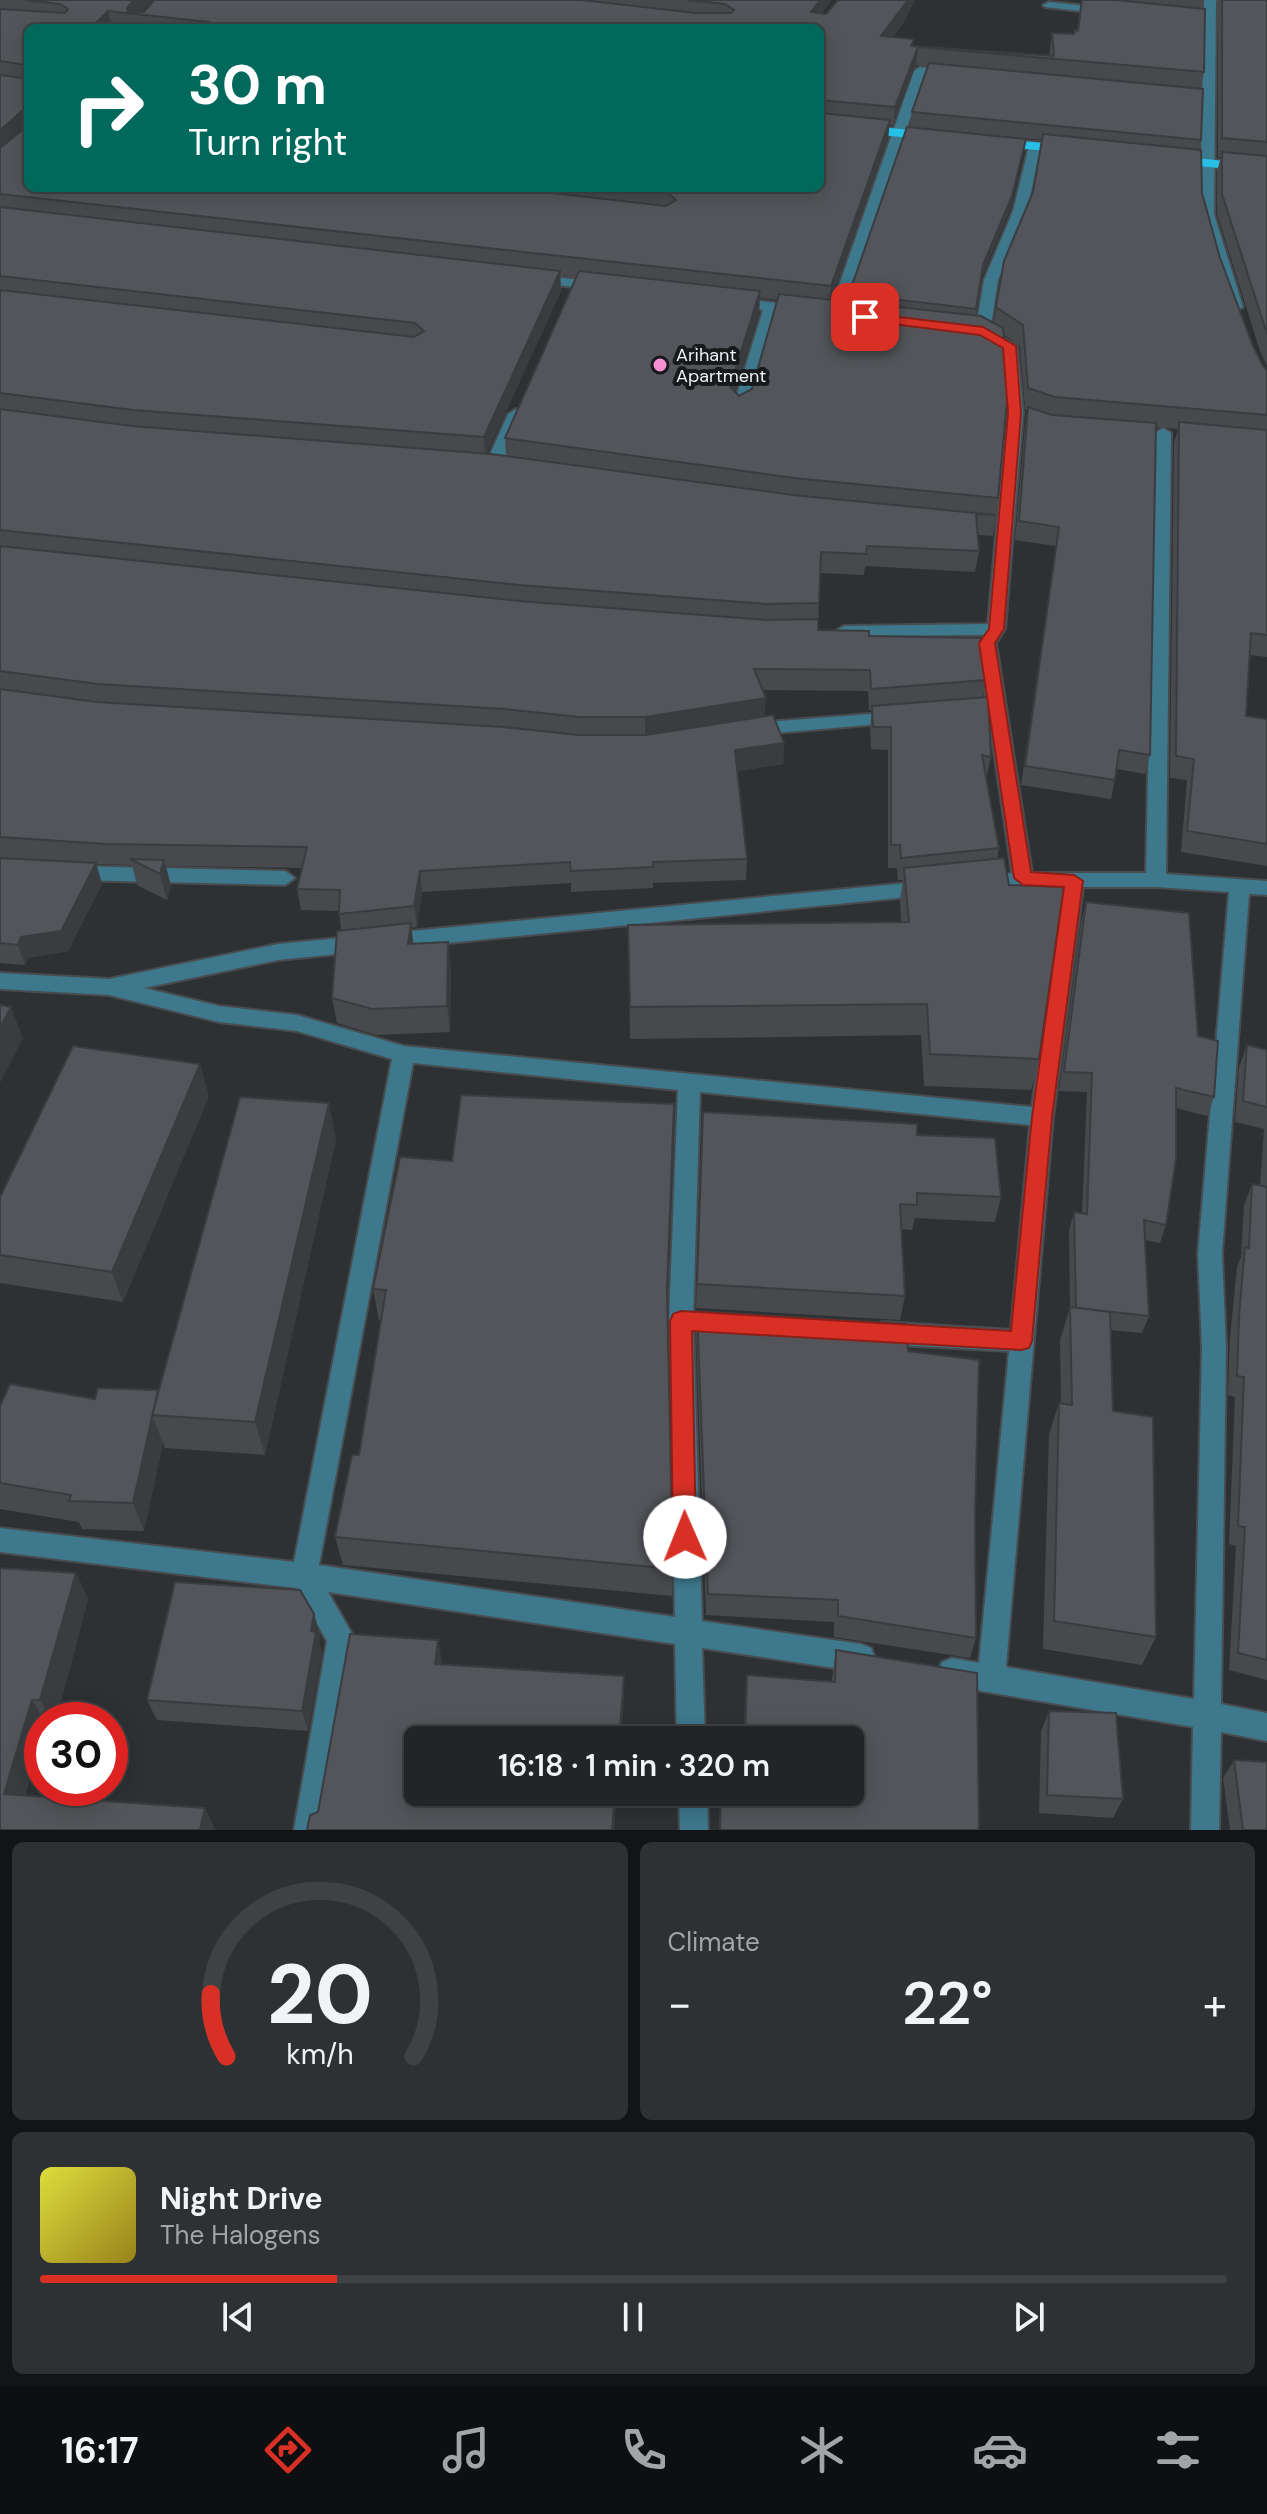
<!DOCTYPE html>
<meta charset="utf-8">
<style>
:root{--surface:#222527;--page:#2e3133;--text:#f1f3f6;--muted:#a2a5a7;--line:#3f4244;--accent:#d93025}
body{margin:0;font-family:"DM Sans",sans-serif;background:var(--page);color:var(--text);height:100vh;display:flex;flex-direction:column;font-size:30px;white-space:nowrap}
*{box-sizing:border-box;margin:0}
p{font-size:26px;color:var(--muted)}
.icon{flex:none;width:44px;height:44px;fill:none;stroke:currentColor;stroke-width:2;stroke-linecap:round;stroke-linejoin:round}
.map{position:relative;height:1830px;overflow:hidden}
.side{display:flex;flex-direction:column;gap:12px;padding:12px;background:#131415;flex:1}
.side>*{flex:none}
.banner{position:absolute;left:24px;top:24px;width:800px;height:168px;border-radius:12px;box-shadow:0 4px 20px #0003,0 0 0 2px var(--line);background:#00695c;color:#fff;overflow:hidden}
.speed{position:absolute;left:24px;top:1702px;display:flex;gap:16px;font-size:40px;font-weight:700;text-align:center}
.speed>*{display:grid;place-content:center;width:104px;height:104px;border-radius:50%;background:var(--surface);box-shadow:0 4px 20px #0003,0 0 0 2px var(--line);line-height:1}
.speed .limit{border:12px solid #d22;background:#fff;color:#111}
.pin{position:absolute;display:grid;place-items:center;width:68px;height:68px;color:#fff;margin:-34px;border-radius:16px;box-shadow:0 4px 12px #0006}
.me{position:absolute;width:88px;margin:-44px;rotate:359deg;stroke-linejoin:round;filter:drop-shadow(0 0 6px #0008)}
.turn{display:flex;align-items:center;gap:28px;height:168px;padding:0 32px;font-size:36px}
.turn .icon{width:104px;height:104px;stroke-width:2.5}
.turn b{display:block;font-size:56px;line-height:68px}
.big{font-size:60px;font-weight:600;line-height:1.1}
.side .card{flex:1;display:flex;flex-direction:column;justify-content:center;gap:12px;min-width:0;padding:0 28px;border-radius:12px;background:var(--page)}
.side .dial{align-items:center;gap:0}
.dial svg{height:208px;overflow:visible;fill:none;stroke:var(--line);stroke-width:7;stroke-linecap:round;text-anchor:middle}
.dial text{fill:var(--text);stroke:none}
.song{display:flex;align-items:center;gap:24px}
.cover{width:96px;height:96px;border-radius:12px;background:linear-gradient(135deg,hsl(60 70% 55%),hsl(50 70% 35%))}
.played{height:8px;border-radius:4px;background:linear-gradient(90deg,var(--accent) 25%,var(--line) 25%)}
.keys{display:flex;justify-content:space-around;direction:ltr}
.heat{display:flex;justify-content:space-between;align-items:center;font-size:44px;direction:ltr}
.side .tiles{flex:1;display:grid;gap:12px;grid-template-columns:1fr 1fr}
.card:last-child{grid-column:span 2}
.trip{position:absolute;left:404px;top:1726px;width:460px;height:80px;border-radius:12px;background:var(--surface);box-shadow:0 4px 20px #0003,0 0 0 2px var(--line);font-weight:600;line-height:80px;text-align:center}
.dock{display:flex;height:128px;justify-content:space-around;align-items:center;background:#0e0f10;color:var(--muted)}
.dock .icon{width:56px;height:56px}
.dock .active{color:var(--accent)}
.dock b{font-size:36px;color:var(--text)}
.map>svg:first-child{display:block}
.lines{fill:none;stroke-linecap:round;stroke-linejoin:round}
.minor-casing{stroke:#484c4f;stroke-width:4}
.major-casing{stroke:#484c4f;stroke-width:4}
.minor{fill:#3d788c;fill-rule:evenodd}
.major{fill:#28bfe7;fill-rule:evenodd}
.wall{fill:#47494d;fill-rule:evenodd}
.shaded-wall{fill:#3a3c3f}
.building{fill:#53555a;stroke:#3a3c3f;stroke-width:2}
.route{fill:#d93025;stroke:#8d1f18;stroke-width:2}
.poi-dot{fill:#f690d0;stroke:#17191a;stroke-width:3}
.labels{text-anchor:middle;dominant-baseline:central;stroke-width:8;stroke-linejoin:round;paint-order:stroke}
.far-poi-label{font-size:18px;fill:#f0f2f4;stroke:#17191a;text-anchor:start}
</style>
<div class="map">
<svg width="1267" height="1830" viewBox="0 0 1267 1830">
<rect width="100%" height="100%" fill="#2d3134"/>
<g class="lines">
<g class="minor-casing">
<g id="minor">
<polygon points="1204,0 1216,0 1214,214 1243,307 1236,311 1229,307 1200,214"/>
<polygon points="1049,2 1107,8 1113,11 1107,14 1045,7 1043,5"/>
<polygon points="920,67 951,70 957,74 951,78 925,75 843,314 841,317 831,317 829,314 914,71"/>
<path d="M1035,142L1041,146L1027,211L998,280L990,331L1017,346L1023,413L1005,629L996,643L1032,873H1146L1155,433L1163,428L1171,433L1166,874L1267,881V895L1249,894L1222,1254L1226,1348L1221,1704L1267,1713V1741L1221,1732L1219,1830H1191L1193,1727L952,1686L942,1682L938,1672L942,1662L952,1658L979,1663L1009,1351L882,1344L873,1340L870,1333L873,1326L882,1322L1011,1330L1030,1125L700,1092L693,1321L702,1621L861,1644L871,1648L875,1658L871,1668L861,1672L702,1648L705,1740H677L675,1644L328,1592L355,1639L322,1830H294L327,1641L296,1588L0,1552V1528L294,1562L392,1059L297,1031L219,1022L109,995L0,989V973L109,979L278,944L928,881L938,888L928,895L278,960L144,988L219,1006L297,1015L404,1046L1032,1107L1063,887H1011L1001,880L1004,875L1012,873L978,643L984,635L844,636L835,631L844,626L988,624L1007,413L1003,348L973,331L976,328L984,280L1013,211L1029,146ZM1083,887H1156L1229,892L1198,1254L1202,1348L1194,1699L1006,1667L1053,1117ZM413,1063L678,1090L669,1321L675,1617L319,1565Z"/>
<polygon points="535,275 599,282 606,286 599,290 530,282 528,279"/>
<polygon points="734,298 801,306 808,310 801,314 776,311 748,410 740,415 732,410 763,310 729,305 729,299"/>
<polygon points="516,409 524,414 501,466 493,471 487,469 485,466 508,414"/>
<polygon points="896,712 902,714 905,718 902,722 752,735 743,729 752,723"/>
<polygon points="73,866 285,871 295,878 285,885 73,880 63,873"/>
<polygon points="679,1792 707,1792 708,1830 680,1830"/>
</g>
</g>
<g class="major-casing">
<g id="major">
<polygon points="820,121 931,132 937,136 931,140 820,129"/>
<polygon points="999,139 1067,145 1073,149 1067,153 995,146 995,140"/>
<polygon points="1174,156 1267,165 1267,173 1170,163 1170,157"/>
</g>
</g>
<use href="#minor" class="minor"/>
<use href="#major" class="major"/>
</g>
<g class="wall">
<path d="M0,0H152L142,12H144L154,0H831L821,14L904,22L893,37L914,39L913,46L1049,56L1052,33L1074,34L1077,31L1081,0H1204L1202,9L1204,72L1201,88V140L1199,149L1202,193L1220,258L1253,346L1263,366L1267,370V657L1250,655L1246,716L1267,719V866L1181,852L1187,780L1170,778L1174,443L1178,429L1156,427L1150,755L1145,774L1117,769L1111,799L1021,785L1056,546L1015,540L1025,425L1027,410L1025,409L1020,346L1004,335L998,498L996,515L993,536L978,535L979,551L975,572L865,566L864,575L820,573L818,630L869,636L986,680L983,697L991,757L986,779L999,848L997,859L1039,1059L1031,1090L924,1086L921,1035L630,1039L628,925L901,922L900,900L903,880H898L897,868H888V750L871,749L870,728L872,710H869L868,691L763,690L764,717L784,743L783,764L737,771L747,859L746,880L653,883V888L571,892V883L422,892L417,927L411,928L413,944L451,968L450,1032L376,1035L337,1023L332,998L341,930L339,911L301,910L297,889L302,868L166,866L171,886L167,900L137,885L132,865L96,864L102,884L68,951L28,958L25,965L0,963ZM28,28H820V188H28ZM916,65L928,66L912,112L910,127L1042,140L1033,192L1004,261L994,323L976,316L981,279L1010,210L1026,139L849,294V302L831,300L888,139L889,125H893ZM560,276L576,278L505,438L506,456L487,453L561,291ZM760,298L778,300L752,389L739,396L735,391L759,313Z"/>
<polygon points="1218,0 1267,0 1267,366 1260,351 1217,214 1217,171 1221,157 1218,157"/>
<polygon points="1086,902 1198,1036 1214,1097 1207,1116 1176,1108 1166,1225 1160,1243 1145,1240 1149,1316 1142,1333 1110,1330 1113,1411 1156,1637 1142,1665 1043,1649 1049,1434 1059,1403 1061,1403 1060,1340 1070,1308 1069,1230 1074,1212 1082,1213 1087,1092 1059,1091 1081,922"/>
<polygon points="1247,1045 1267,1050 1267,1680 1229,1670 1236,1546 1229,1544 1235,1397 1228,1395 1230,1337 1237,1267 1241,1257 1244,1205 1252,1184 1260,1186 1264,1129 1235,1122 1239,1067"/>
<polygon points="209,1096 123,1302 0,1283 0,1197"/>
<polygon points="703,1112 917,1135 1001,1197 995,1222 915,1218 912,1230 901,1229 905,1296 900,1320 696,1308"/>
<polygon points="336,1139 265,1455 165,1448 163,1443 144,1531 82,1529 79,1522 0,1509 0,1406 95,1399 158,1390 158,1393"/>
<polygon points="373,1289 667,1298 673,1569 672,1596 343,1565 335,1537 359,1455 381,1320 379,1320"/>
<polygon points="697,1311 908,1351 975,1517 976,1638 970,1658 834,1637 834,1622 706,1615 696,1335"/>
<polygon points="0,1568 76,1573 88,1599 56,1720 42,1720 42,1738 25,1795 205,1808 215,1830 0,1830"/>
<polygon points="314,1614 320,1635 319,1642 322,1653 308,1731 157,1720 147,1700"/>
<polygon points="836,1650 979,1830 719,1830 721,1792 850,1792 850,1740 744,1740 745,1696 747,1675 832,1681 833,1671"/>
<polygon points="1049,1711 1123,1799 1113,1818 1039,1813 1041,1731"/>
<polygon points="1234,1760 1267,1830 1230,1830 1223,1778"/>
</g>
<g class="shaded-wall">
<polygon points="134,0 152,0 140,15 128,13 127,8"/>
<polygon points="820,0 831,0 811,28 811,12"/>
<polygon points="908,0 915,0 904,22 879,54 881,36"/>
<polygon points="108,11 112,28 91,28"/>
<polygon points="918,47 916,65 893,125 895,107"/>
<polygon points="22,111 26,130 0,153 0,130"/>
<polygon points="890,120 888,139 829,306 831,286"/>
<polygon points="1026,139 1010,210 981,279 974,323 983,265"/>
<polygon points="560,271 561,291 485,458 484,437"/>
<polygon points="760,291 759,313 729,409 730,387"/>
<polygon points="766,698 764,719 645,738 645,717"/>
<polygon points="784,743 783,764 733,771 735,750"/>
<polygon points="164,860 171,886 167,900 160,874"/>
<polygon points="96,863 102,884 68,951 28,958 25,965 18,945 21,937"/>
<polygon points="420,871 422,892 417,927 414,906"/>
<polygon points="411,923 414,949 408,944"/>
<polygon points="448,942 451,968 450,1032 447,1006"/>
<polygon points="11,1007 23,1038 0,1083 0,1028"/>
<polygon points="200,1064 209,1096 123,1302 112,1272"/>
<polygon points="329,1103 336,1139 265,1455 255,1422"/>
<polygon points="158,1390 167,1416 152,1415 163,1443 144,1531 133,1503"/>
<polygon points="76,1573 88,1599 56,1720 52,1720 40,1700"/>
<polygon points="314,1614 320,1635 319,1642 322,1653 308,1731 302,1711 311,1631"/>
<polygon points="438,1640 442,1661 439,1684 435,1664"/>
<polygon points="624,1676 624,1696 621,1740 619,1740"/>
<polygon points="32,1700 44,1720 42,1720 42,1738 19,1816 4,1794"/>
<polygon points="615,1792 617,1792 614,1830 612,1830"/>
<polygon points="205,1808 215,1830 200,1830"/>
</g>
<g class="building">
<polygon points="25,0 134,0 127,8 128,12 144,12 154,0 582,0 695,13 731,13 734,10 725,4 688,0 820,0 811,12 826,14 838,0 908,0 881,36 914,39 911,46 1054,56 1052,33 1074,34 1075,30 1078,31 1082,0 1116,0 1205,9 1204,72 918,47 895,107 820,100 820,28 204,28 209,22 108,11 91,28 28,28 28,188 509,188 666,206 676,200 667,192 632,188 820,188 820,106 821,113 890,120 831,286 0,194 0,148 26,127 26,111 22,111 0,130 0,75 23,78 27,75 26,65 0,61 0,9 65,13 68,9 60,4"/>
<polygon points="1222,0 1267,0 1267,142 1222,138"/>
<polygon points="929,63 1203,89 1201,140 912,112"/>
<polygon points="907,127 1026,139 1012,196 983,265 976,309 849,294"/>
<polygon points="1043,134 1201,150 1202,193 1220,258 1253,346 1263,366 1267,370 1267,415 1055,397 1028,388 1023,325 996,307 1004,261 1033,192"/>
<polygon points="1222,152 1267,156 1267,334 1222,194"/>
<polygon points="0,207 560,271 484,437 133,410 0,393 0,290 414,337 424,331 415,323 0,276"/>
<polygon points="579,271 760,291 730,387 739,396 752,389 779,294 981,316 1003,328 1008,391 998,498 794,478 505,438"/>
<polygon points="1028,407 1052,415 1156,423 1150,755 1119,750 1115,780 1025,766 1059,527 1019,521"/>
<polygon points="0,409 132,426 491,454 793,495 996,515 976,514 979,551 867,546 866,554 821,552 819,603 766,604 519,585 0,530"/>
<polygon points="1179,422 1267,430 1267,635 1251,633 1246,716 1267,719 1267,844 1187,831 1194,759 1176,756"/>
<polygon points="0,546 519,601 766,620 818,619 818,630 869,631 869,636 981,638 986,680 871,689 870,670 754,669 766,698 645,717 580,717 504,709 98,684 0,671"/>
<polygon points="0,689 97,702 503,727 579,735 646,735 773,715 784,743 735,750 747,859 653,862 653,867 571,871 570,862 420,871 414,906 339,914 340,890 297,889 307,847 106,844 0,837"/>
<polygon points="988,697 991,757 982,755 999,848 901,858 900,845 891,845 891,727 873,727 872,706"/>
<polygon points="0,858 96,863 61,931 21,937 18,945 0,943"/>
<polygon points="1004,858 1009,885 1064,887 1039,1059 930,1054 927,1004 630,1007 628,925 909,922 904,868"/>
<polygon points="130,859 164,860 160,874"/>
<polygon points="1086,902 1189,913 1198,1036 1218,1041 1214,1097 1176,1088 1176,1159 1166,1225 1144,1220 1149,1316 1076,1308 1074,1212 1087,1214 1092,1073 1064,1072"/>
<polygon points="411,923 408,944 448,942 447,1006 372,1009 332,998 337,931"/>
<polygon points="0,1005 11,1007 0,1028"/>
<polygon points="1247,1045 1267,1050 1267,1107 1243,1101"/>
<polygon points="73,1046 200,1064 112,1272 0,1255 0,1197"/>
<polygon points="461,1095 674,1104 667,1290 673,1569 335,1537 352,1455 359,1455 386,1290 373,1289 400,1157 452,1161"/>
<polygon points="240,1097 329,1103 255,1422 152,1415"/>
<polygon points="703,1112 917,1124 917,1135 995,1138 1001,1197 917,1193 917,1205 900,1204 905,1296 697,1284"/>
<polygon points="1252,1184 1267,1187 1267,1660 1238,1653 1245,1527 1238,1526 1244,1377 1237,1376 1239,1317 1245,1247 1249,1248"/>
<polygon points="1070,1307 1110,1312 1113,1411 1153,1417 1156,1637 1054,1621 1059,1403 1072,1405"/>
<polygon points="697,1311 906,1324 908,1351 979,1360 975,1517 976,1638 838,1616 838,1600 708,1594"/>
<polygon points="10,1384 95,1399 98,1388 158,1390 133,1503 69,1501 71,1495 0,1483 0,1406"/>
<polygon points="0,1568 76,1573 40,1700 32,1700 4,1794 205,1808 200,1830 0,1830"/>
<polygon points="175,1582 300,1590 314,1614 311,1631 316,1632 302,1711 147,1700"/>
<polygon points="350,1634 438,1640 435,1664 624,1676 619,1740 418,1740 418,1792 615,1792 612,1830 307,1830 310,1815 318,1812"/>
<polygon points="836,1650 977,1673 979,1830 720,1830 721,1792 850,1792 850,1740 745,1740 747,1675 835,1682"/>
<polygon points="1049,1711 1116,1713 1123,1799 1047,1795"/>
<polygon points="1234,1760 1267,1762 1267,1830 1243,1830"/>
</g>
<polygon class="route" points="865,313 983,327 1016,346 1021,413 1004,629 995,643 1031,872 1074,875 1083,881 1052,1117 1032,1341 1029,1348 1021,1350 692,1331 696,1537 693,1545 685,1549 676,1545 673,1537 670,1321 673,1314 681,1311 1011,1331 1032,1117 1064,887 1023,885 1014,878 979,643 989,629 1008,413 1003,348 980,335 861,320 859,317"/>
<circle class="poi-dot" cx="660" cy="365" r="8"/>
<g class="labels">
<g class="far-poi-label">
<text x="676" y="355">Arihant<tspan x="676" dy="21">Apartment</tspan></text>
</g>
</g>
</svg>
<div class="speed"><div class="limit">30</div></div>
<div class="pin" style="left:865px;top:317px;background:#d93025"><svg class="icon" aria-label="arrive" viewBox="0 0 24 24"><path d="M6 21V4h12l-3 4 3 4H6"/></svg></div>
<svg class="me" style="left:685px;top:1537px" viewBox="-20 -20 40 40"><circle r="19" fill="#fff"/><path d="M0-13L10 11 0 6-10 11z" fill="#d93025"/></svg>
<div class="trip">16:18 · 1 min · 320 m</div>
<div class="banner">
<div class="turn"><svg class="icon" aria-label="right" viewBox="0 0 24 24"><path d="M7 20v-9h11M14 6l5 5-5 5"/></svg><div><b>30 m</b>Turn right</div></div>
</div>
</div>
<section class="side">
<div class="tiles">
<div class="card dial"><svg viewBox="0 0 100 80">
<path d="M14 69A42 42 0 1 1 86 69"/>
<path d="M14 69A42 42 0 0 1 8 45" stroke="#d93025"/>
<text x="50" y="56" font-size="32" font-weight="700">20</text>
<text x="50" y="72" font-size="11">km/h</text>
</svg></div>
<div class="card"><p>Climate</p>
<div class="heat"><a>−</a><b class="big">22°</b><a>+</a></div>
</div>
<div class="card">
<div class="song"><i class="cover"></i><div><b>Night Drive</b><p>The Halogens</p></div></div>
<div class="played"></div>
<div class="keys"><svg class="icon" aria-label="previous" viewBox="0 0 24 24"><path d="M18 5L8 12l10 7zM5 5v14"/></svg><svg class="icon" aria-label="pause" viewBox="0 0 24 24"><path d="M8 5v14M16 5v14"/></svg><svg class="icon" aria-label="next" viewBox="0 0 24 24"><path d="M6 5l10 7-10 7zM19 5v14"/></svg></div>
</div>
</div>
</section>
<nav class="dock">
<b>16:17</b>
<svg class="icon active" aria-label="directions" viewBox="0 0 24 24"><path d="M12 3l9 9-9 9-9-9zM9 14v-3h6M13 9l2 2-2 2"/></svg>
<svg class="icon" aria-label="music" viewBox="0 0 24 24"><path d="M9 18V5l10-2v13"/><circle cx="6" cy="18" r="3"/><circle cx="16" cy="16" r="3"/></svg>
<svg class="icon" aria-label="phone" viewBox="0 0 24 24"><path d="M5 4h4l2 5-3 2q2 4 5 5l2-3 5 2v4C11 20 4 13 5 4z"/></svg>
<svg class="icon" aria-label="climate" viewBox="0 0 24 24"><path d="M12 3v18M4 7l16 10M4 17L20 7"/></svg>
<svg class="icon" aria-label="car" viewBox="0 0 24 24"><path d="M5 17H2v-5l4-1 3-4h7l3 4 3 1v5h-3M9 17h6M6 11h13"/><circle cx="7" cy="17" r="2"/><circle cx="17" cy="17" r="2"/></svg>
<svg class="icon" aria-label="filters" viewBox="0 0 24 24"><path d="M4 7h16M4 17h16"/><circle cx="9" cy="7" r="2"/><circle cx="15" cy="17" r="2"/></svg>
</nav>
